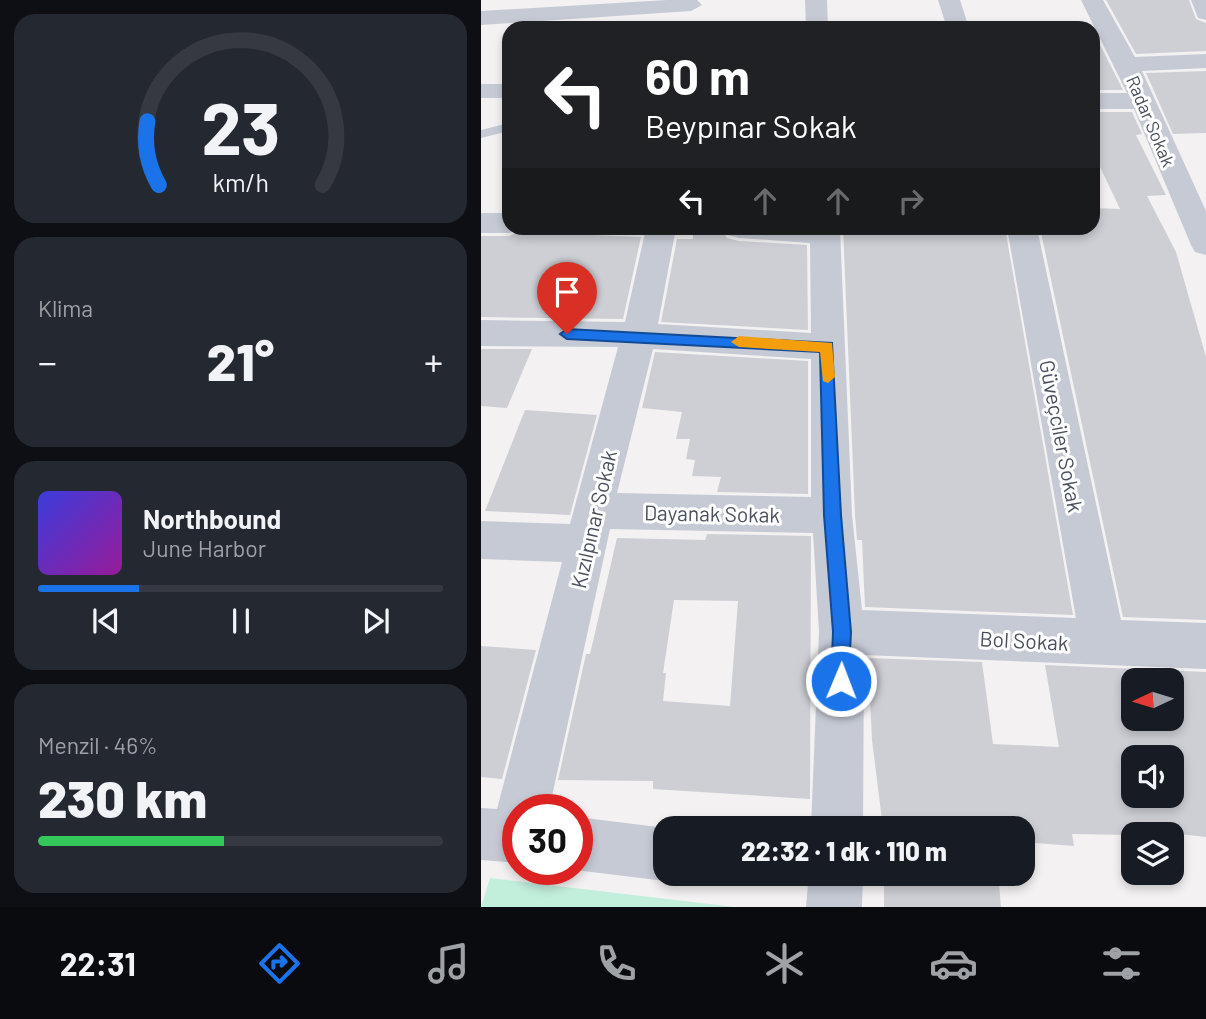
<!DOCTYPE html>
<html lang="tr">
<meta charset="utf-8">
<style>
:root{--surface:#171b24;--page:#242831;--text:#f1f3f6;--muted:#9ea1a6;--line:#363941;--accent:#1a73e8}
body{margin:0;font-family:Barlow,sans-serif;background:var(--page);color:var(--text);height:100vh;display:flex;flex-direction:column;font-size:26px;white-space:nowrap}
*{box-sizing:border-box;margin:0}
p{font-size:23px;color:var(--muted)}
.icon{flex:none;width:38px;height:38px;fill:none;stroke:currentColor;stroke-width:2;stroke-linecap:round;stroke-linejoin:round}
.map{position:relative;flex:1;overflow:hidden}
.drawer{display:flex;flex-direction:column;gap:14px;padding:14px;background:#0d0f14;width:481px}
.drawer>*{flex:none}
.hud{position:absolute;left:21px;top:21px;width:598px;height:214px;border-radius:21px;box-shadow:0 4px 10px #0003;background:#202124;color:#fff;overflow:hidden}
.needle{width:46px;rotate:266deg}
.tools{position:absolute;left:640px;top:668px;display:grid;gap:14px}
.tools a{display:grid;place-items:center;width:63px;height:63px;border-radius:14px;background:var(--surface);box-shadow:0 4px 10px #0003;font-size:35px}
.speed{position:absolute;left:21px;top:794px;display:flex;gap:14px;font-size:35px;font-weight:700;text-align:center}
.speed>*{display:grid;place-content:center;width:91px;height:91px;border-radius:50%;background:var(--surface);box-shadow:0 4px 10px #0003;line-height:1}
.speed .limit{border:10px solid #d22;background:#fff;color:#111}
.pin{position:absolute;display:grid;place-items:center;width:60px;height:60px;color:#fff;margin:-72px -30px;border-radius:50% 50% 50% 0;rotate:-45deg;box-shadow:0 0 7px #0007}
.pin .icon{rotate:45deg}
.me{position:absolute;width:77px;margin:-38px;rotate:1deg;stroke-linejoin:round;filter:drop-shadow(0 0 5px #0008)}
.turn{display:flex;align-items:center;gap:24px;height:147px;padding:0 28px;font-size:32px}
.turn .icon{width:91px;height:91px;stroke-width:2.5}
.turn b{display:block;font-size:49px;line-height:60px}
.lanes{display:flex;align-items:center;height:66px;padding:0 28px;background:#0003;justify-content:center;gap:35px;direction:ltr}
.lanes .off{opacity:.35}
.big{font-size:52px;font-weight:800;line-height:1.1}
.drawer .card{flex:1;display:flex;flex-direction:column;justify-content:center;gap:10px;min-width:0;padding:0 24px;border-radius:21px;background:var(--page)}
.drawer .dial{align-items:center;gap:0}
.dial svg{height:182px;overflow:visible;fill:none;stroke:var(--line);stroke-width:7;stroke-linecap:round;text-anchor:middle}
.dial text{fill:var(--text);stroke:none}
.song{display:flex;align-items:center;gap:21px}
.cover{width:84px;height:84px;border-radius:10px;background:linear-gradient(135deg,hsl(240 70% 55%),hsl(300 70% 35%))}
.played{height:7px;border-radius:4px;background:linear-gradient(90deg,var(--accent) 25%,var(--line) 25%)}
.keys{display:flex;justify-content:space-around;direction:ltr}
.heat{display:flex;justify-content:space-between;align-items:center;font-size:38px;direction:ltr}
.charge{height:10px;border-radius:5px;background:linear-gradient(90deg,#34c759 46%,var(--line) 0)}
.trip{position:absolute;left:172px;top:816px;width:382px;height:70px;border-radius:21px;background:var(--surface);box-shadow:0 4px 10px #0003;font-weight:800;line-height:70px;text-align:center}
.tab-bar{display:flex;height:112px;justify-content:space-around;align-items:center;background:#090b0e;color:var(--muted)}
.tab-bar .icon{width:49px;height:49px}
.tab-bar .on{color:var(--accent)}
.tab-bar b{font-size:32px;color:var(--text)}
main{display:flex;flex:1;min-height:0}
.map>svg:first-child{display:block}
.green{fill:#c2eedc}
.building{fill:#cecfd5;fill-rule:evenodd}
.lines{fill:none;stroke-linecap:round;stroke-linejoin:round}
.service{fill:#c5cad5;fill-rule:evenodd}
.minor{fill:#c5cad5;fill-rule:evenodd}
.route{fill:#1a73e8;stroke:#114b97;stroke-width:2}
.slow{fill:#f59e0b}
.labels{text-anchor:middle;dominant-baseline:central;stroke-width:6;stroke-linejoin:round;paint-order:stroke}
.far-street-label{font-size:18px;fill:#49505d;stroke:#fff}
.street-label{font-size:21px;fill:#49505d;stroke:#fff}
</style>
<main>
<section class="drawer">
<div class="card dial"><svg viewBox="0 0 100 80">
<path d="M14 69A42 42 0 1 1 86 69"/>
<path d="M14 69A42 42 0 0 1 9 41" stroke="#1a73e8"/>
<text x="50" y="56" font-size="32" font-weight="700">23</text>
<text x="50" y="72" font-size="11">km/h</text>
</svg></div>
<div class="card"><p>Klima</p>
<div class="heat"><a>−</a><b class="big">21°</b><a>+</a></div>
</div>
<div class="card">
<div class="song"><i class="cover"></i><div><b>Northbound</b><p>June Harbor</p></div></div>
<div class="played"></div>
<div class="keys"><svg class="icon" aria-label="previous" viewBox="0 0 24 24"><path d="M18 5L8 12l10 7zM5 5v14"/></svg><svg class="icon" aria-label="pause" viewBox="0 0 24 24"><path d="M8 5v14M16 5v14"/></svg><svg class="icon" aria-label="next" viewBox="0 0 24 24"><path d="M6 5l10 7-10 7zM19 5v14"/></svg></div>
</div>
<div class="card"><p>Menzil · 46%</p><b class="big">230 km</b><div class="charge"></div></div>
</section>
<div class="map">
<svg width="725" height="907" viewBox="0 0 725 907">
<rect width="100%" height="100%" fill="#f3f1f1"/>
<polygon class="green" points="9,878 254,907 0,907"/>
<g class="building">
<polygon points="625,0 708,0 715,19 725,23 725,51 655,54"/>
<polygon points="612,31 642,90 612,90"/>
<polygon points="725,71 725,133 692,134 665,73"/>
<polygon points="612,112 651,112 661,134 655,135 685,195 666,196 695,252 725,357 725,620 642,617 559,228 612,228 612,208 639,209 612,152 612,135 616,133"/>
<polygon points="212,228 240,228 246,238 258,241 326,245 327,330 180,322 196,239 212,239"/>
<polygon points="362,228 524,228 592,615 384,607 381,540 376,540 374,515"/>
<polygon points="38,232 160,237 142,319 0,317 0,236 28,236"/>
<polygon points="0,349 51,349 26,408 0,406"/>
<polygon points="174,352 327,361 327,494 236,492 240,477 211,476 214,460 205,459 209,439 195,439 201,412 161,408"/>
<polygon points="44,410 116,415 89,515 4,511"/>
<path d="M226,534L330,536L329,799L172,789V781L77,780L105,654H109L136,538L224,540ZM193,600L257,601L249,706L182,701L185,673H182Z"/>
<polygon points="0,646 55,650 21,779 0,777"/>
<path d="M387,658L501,662L512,744L578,747L564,665L725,672V837L652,829L653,835L591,834L593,846L541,842V828H402L391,740ZM653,681H691V719H653ZM653,758H691V796H653Z"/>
<polygon points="403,873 517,873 520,907 403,907"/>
</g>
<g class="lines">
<polygon class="service" points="28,123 28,131 0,138 0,130"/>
<g class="minor">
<polygon points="186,0 216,0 221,5 210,11 0,25 0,11"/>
<polygon points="324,0 346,0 347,28 325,28"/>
<polygon points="457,0 479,0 488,28 466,28"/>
<polygon points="600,0 622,0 654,57 725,54 725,68 661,71 725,211 725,255 714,252 710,245 653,109 612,109 612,93 646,93"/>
<polygon points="710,0 725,0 725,20 717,18"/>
<rect x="0" y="84" width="28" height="14"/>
<polygon points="0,213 28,213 28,228 40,228 28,233 0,233"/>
<path d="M165,228H195L177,324L330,333L329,243L258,238L247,235L243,228H359L371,515L381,610L595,618L526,228H556L640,620L725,623V669L383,655L382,828H330L338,632L332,533L129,529L68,810H37V863L0,860V808L16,809L81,562L0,559V521L89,524L137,347L0,346V320L144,322ZM172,349L330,359V497L136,493Z"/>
<polygon points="96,817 185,828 184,873 202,873 184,881 94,870"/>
<polygon points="328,873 382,873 381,907 325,907"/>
</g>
</g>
<polygon class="route" points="86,329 351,343 360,515 370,632 367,688 360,690 353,688 350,681 352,632 343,515 339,352 86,339 79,334"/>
<polygon class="slow" points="258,336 351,343 354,377 347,383 342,381 339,352 258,347 250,342"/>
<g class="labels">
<g class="far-street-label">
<text transform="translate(670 121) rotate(67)">Radar Sokak</text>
</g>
<g class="street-label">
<text transform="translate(581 436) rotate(79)">Güveçciler Sokak</text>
<text transform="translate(231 513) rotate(1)">Dayanak Sokak</text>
<text transform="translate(112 519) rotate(-77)">Kızılpınar Sokak</text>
<text transform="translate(543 640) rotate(3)">Bol Sokak</text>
</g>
</g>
</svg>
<div class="tools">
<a><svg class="needle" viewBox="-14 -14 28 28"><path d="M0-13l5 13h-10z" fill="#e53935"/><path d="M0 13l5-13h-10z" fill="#9ea1a6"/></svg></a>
<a><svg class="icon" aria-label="sound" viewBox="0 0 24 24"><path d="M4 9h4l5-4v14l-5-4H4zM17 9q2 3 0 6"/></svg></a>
<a><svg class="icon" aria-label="layers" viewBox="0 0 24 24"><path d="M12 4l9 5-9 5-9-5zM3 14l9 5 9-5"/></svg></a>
</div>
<div class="speed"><div class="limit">30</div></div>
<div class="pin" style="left:86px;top:334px;background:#d93025"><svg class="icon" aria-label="arrive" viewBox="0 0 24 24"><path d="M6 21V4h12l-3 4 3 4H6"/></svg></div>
<svg class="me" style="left:360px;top:681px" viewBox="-20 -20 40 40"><circle r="17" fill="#1a73e8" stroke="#fff" stroke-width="3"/><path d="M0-11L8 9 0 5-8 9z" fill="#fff"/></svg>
<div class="trip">22:32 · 1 dk · 110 m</div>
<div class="hud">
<div class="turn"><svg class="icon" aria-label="left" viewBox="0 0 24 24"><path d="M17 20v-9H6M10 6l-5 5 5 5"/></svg><div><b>60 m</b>Beypınar Sokak</div></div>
<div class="lanes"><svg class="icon" aria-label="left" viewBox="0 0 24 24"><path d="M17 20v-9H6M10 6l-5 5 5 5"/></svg><svg class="icon off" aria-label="ahead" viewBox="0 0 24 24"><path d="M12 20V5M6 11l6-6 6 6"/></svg><svg class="icon off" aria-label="ahead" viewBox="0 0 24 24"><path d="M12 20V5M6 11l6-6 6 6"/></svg><svg class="icon off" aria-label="right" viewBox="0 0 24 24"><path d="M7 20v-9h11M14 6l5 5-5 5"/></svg></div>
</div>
</div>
</main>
<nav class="tab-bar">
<b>22:31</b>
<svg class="icon on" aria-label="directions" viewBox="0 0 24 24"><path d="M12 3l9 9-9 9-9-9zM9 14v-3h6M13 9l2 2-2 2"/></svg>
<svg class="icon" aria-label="music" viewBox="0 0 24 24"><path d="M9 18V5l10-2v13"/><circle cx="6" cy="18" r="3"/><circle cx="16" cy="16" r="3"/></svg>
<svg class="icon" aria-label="phone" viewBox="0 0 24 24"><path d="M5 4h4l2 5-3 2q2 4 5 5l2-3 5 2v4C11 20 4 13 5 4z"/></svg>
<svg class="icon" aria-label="climate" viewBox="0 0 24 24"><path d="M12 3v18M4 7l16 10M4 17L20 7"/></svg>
<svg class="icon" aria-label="car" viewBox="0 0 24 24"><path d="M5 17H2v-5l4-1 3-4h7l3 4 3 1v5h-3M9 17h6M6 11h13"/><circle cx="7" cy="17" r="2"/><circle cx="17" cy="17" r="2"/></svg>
<svg class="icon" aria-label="filters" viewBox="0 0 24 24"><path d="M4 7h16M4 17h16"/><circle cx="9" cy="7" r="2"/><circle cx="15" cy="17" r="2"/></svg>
</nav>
